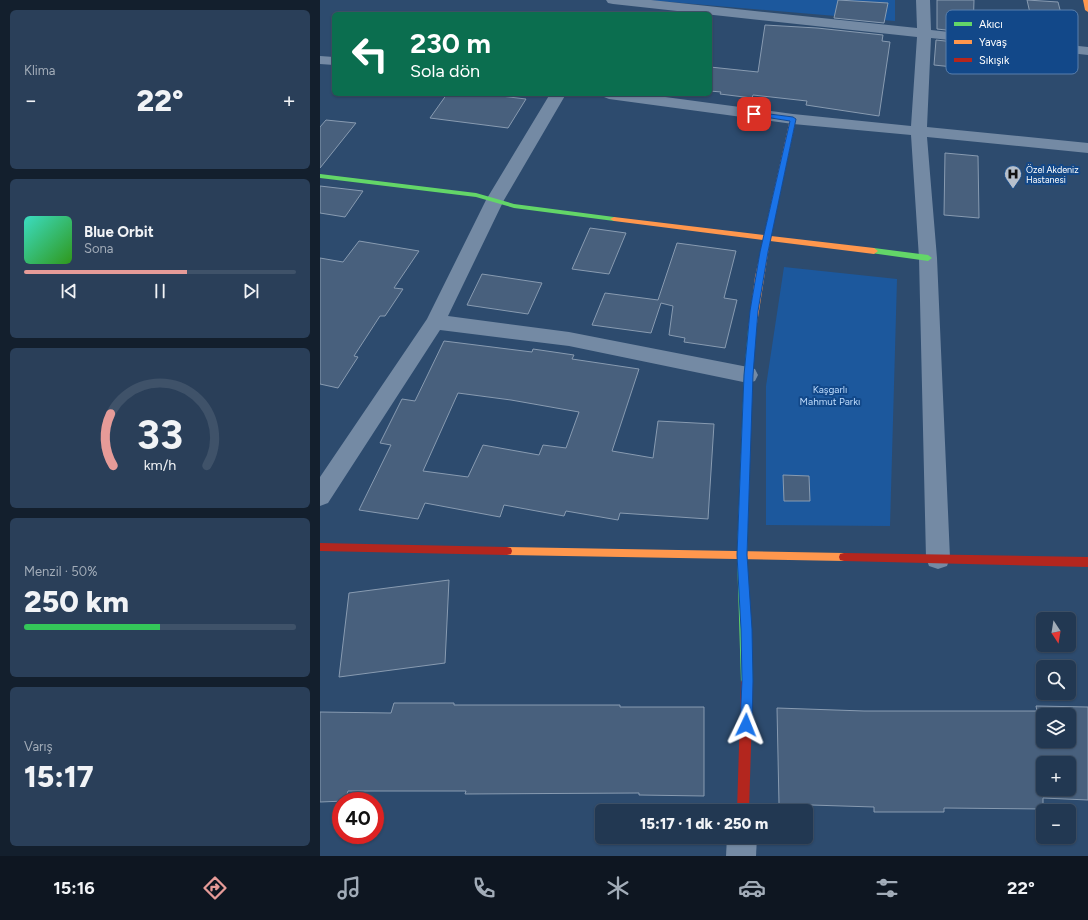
<!DOCTYPE html>
<html lang="tr">
<meta charset="utf-8">
<style>
:root{--surface:#223852;--page:#2a3f59;--text:#f1f3f6;--muted:#a2acb8;--line:#3f5269;--accent:#e69b98}
body{margin:0;font-family:Figtree,sans-serif;background:var(--page);color:var(--text);height:100vh;display:flex;flex-direction:column;font-size:15px;white-space:nowrap}
*{box-sizing:border-box;margin:0}
p{font-size:13px;color:var(--muted)}
.icon{flex:none;width:22px;height:22px;fill:none;stroke:currentColor;stroke-width:2;stroke-linecap:round;stroke-linejoin:round}
.map{position:relative;flex:1;overflow:hidden}
.sheet{display:flex;flex-direction:column;gap:10px;padding:10px;background:#131f2d;width:320px}
.sheet>*{flex:none}
.banner{position:absolute;left:12px;top:12px;width:380px;height:84px;border-radius:6px;box-shadow:0 1px 3px #0004,0 0 0 1px var(--line);background:#0b6e4f;color:#fff;overflow:hidden}
.needle{width:26px;rotate:168deg}
.buttons{position:absolute;left:716px;top:612px;display:grid;gap:8px}
.buttons a{display:grid;place-items:center;width:40px;height:40px;border-radius:6px;background:var(--surface);box-shadow:0 1px 3px #0004,0 0 0 1px var(--line);font-size:20px}
.speed{position:absolute;left:12px;top:792px;display:flex;gap:8px;font-size:20px;font-weight:700;text-align:center}
.speed>*{display:grid;place-content:center;width:52px;height:52px;border-radius:50%;background:var(--surface);box-shadow:0 1px 3px #0004,0 0 0 1px var(--line);line-height:1}
.speed .limit{border:6px solid #d22;background:#fff;color:#111}
.pin{position:absolute;display:grid;place-items:center;width:34px;height:34px;color:#fff;margin:-17px;border-radius:8px;box-shadow:0 2px 6px #0006}
.me{position:absolute;width:44px;margin:-22px;rotate:2deg;stroke-linejoin:round;filter:drop-shadow(0 0 3px #0008)}
.turn{display:flex;align-items:center;gap:14px;height:84px;padding:0 12px;font-size:18px}
.turn .icon{width:52px;height:52px;stroke-width:2.5}
.turn b{display:block;font-size:28px;line-height:34px}
.big{font-size:30px;font-weight:800;line-height:1.1}
.sheet .card{flex:1;display:flex;flex-direction:column;justify-content:center;gap:6px;min-width:0;padding:0 14px;border-radius:6px;background:var(--page)}
.sheet .dial{align-items:center;gap:0}
.dial svg{height:104px;overflow:visible;fill:none;stroke:var(--line);stroke-width:7;stroke-linecap:round;text-anchor:middle}
.dial text{fill:var(--text);stroke:none}
.song{display:flex;align-items:center;gap:12px}
.cover{width:48px;height:48px;border-radius:6px;background:linear-gradient(135deg,hsl(170 70% 55%),hsl(110 70% 35%))}
.played{height:4px;border-radius:2px;background:linear-gradient(90deg,var(--accent) 60%,var(--line) 60%)}
.keys{display:flex;justify-content:space-around;direction:ltr}
.heat{display:flex;justify-content:space-between;align-items:center;font-size:22px;direction:ltr}
.charge{height:6px;border-radius:3px;background:linear-gradient(90deg,#34c759 50%,var(--line) 0)}
.trip{position:absolute;left:275px;top:804px;width:218px;height:40px;border-radius:6px;background:var(--surface);box-shadow:0 1px 3px #0004,0 0 0 1px var(--line);font-weight:800;line-height:40px;text-align:center}
.tabs{display:flex;height:64px;justify-content:space-around;align-items:center;background:#0e1621;color:var(--muted)}
.tabs .icon{width:28px;height:28px}
.tabs .selected{color:var(--accent)}
.tabs b{font-size:18px;color:var(--text)}
main{display:flex;flex:1;min-height:0}
.map>svg:first-child{display:block}
.green{fill:#1c589d}
.building{fill:#48607d;stroke:#889bb1;fill-rule:evenodd}
.lines{fill:none;stroke-linecap:round;stroke-linejoin:round}
.street{fill:#748aa4;fill-rule:evenodd}
.fast{fill:#63d668;fill-rule:evenodd}
.slow{fill:#ff974d;fill-rule:evenodd}
.jam{fill:#b3261e;fill-rule:evenodd}
.route{fill:#1a73e8;stroke:#114b97}
.labels{text-anchor:middle;dominant-baseline:central;stroke-width:4;stroke-linejoin:round;paint-order:stroke}
.far-poi-label{font-size:9px;fill:#fff;stroke:#124889;text-anchor:start}
.park-label{font-size:10px;fill:#bedbfc;stroke:#124889}
.key{fill:#124889;stroke:#597fac;stroke-width:1}
.key-label{font-size:11px;fill:#fff}
</style>
<main>
<section class="sheet">
<div class="card"><p>Klima</p>
<div class="heat"><a>−</a><b class="big">22°</b><a>+</a></div>
</div>
<div class="card">
<div class="song"><i class="cover"></i><div><b>Blue Orbit</b><p>Sona</p></div></div>
<div class="played"></div>
<div class="keys"><svg class="icon" aria-label="previous" viewBox="0 0 24 24"><path d="M18 5L8 12l10 7zM5 5v14"/></svg><svg class="icon" aria-label="pause" viewBox="0 0 24 24"><path d="M8 5v14M16 5v14"/></svg><svg class="icon" aria-label="next" viewBox="0 0 24 24"><path d="M6 5l10 7-10 7zM19 5v14"/></svg></div>
</div>
<div class="card dial"><svg viewBox="0 0 100 80">
<path d="M14 69A42 42 0 1 1 86 69"/>
<path d="M14 69A42 42 0 0 1 12 29" stroke="#e69b98"/>
<text x="50" y="56" font-size="32" font-weight="700">33</text>
<text x="50" y="72" font-size="11">km/h</text>
</svg></div>
<div class="card"><p>Menzil · 50%</p><b class="big">250 km</b><div class="charge"></div></div>
<div class="card"><p>Varış</p><b class="big">15:17</b></div>
</section>
<div class="map">
<svg width="768" height="856" viewBox="0 0 768 856">
<rect width="100%" height="100%" fill="#2d4b6e"/>
<g class="green">
<polygon points="327,0 575,0 575,21"/>
<polygon points="464,267 577,279 570,526 446,525 446,386"/>
</g>
<g class="building">
<polygon points="518,0 568,3 564,23 514,18"/>
<polygon points="617,0 654,0 653,33 617,29"/>
<polygon points="707,0 738,2 747,37 715,35"/>
<polygon points="445,25 497,28 563,35 562,41 570,42 559,116 486,105 487,101 433,95 432,98 400,94 401,92 390,91 390,67 438,72"/>
<polygon points="616,40 653,44 652,69 614,65"/>
<polygon points="127,94 164,94 206,99 188,128 110,118"/>
<polygon points="6,120 36,123 0,168 0,127"/>
<polygon points="625,153 658,156 659,218 624,215"/>
<polygon points="0,186 43,191 25,217 0,213"/>
<polygon points="270,228 306,233 289,274 252,269"/>
<polygon points="39,241 99,251 74,288 83,289 65,316 60,316 34,356 38,357 18,388 0,384 0,258 23,262"/>
<polygon points="357,243 416,251 404,298 417,300 405,348 364,342 365,338 349,335 353,306 341,303 331,333 272,325 285,293 338,300"/>
<polygon points="162,274 222,283 208,314 147,305"/>
<path d="M124,341L212,352L213,349L254,355L252,359L319,369L292,451L333,458L338,421L394,424L388,519L300,513L298,520L246,511L244,516L184,505L180,517L105,503L98,519L39,510L71,445L60,443L82,399L95,401ZM138,393L191,400L259,412L246,448L223,445L219,455L163,445L148,477L103,471Z"/>
<polygon points="463,475 489,476 490,501 464,501"/>
<polygon points="129,580 125,663 19,677 29,593"/>
<polygon points="74,703 134,703 134,705 300,705 300,707 384,707 384,796 319,795 319,793 145,794 146,791 28,791 25,801 0,802 0,712 71,713"/>
<path d="M716,706L768,707V800L723,798V809L624,808V812H554V807L459,804L457,708L544,711H717ZM723,715H749V741H723ZM723,763H749V789H723Z"/>
</g>
<g class="lines">
<g class="street">
<polygon points="286,0 331,0 597,28 596,0 610,0 611,30 768,47 768,55 611,38 607,127 768,143 768,153 607,137 617,258 630,558 627,566 618,569 609,566 606,558 599,258 591,135 473,124 289,99 284,97 281,94 323,94 473,114 591,126 597,37 293,4 288,3"/>
<polygon points="0,56 14,57 14,65 0,64"/>
<polygon points="230,94 246,94 184,200 128,316 249,332 428,367 435,369 438,375 435,381 428,383 249,346 120,330 8,503 0,506 0,477 107,319 166,200"/>
<polygon points="407,837 437,837 436,856 406,856"/>
</g>
<g class="fast">
<polygon points="0,174 156,193 194,204 294,217 298,219 294,221 194,208 156,197 0,178"/>
<polygon points="554,248 608,255 612,258 608,261 551,253 551,249"/>
<polygon points="432,327 436,330 432,375 427,555 433,682 431,686 427,687 423,686 421,682 417,555 424,375 428,330"/>
</g>
<g class="slow">
<polygon points="763,0 768,0 768,12 765,10"/>
<polygon points="473,117 476,119 451,236 554,248 558,251 554,254 450,241 436,330 432,333 428,330 435,277 443,240 294,221 290,219 294,217 444,235 470,119"/>
<polygon points="187,547 524,553 528,554 529,557 528,560 524,561 187,555 183,554 182,551 183,548"/>
</g>
<g class="jam">
<polygon points="0,543 187,547 191,548 192,551 191,554 187,555 0,551"/>
<polygon points="524,553 768,557 768,567 524,561 520,560 519,557 520,554"/>
<polygon points="427,677 431,678 433,682 429,811 417,811 421,682 423,678"/>
</g>
</g>
<polygon class="route" points="434,112 473,117 476,119 448,252 438,311 433,375 427,555 432,629 433,681 432,725 430,729 426,730 422,729 420,725 422,681 421,629 417,555 424,375 430,311 440,252 470,121 432,115 431,114"/>
<defs>
<g id="hospital-pin" transform="scale(0.9)"><path d="M0 17L-7.5 6A9.5 9.5 0 1 1 7.5 6Z" fill="#b6c0cc" stroke="#124889"/><path d="M-5-5h3v3.5h4V-5h3V5h-3V1.5h-4V5h-3Z" fill="#111"/></g>
</defs>
<g fill-rule="evenodd">
<use href="#hospital-pin" x="693" y="174"/>
</g>
<g class="labels">
<g class="far-poi-label">
<text x="706" y="169">Özel Akdeniz<tspan x="706" dy="10">Hastanesi</tspan></text>
</g>
<g class="park-label">
<text x="510" y="389">Kaşgarlı<tspan x="510" dy="12">Mahmut Parkı</tspan></text>
</g>
</g>
<rect x="626" y="10" width="132" height="64" rx="6" class="key"/>
<rect x="634" y="22" width="18" height="4" fill="#63d668"/>
<rect x="634" y="40" width="18" height="4" fill="#ff974d"/>
<rect x="634" y="58" width="18" height="4" fill="#b3261e"/>
<g class="key-label">
<text x="659" y="28">Akıcı</text>
<text x="659" y="46">Yavaş</text>
<text x="659" y="64">Sıkışık</text>
</g>
</svg>
<div class="buttons">
<a><svg class="needle" viewBox="-14 -14 28 28"><path d="M0-13l5 13h-10z" fill="#e53935"/><path d="M0 13l5-13h-10z" fill="#a2acb8"/></svg></a>
<a><svg class="icon" aria-label="search" viewBox="0 0 24 24"><circle cx="10" cy="10" r="6"/><path d="M15 15l6 6"/></svg></a>
<a><svg class="icon" aria-label="layers" viewBox="0 0 24 24"><path d="M12 4l9 5-9 5-9-5zM3 14l9 5 9-5"/></svg></a>
<a>+</a>
<a>−</a>
</div>
<div class="speed"><div class="limit">40</div></div>
<div class="pin" style="left:434px;top:114px;background:#d93025"><svg class="icon" aria-label="arrive" viewBox="0 0 24 24"><path d="M6 21V4h12l-3 4 3 4H6"/></svg></div>
<svg class="me" style="left:426px;top:725px" viewBox="-20 -20 40 40"><path d="M0-17L14 15 0 8-14 15z" fill="#1a73e8" stroke="#fff" stroke-width="4"/></svg>
<div class="trip">15:17 · 1 dk · 250 m</div>
<div class="banner">
<div class="turn"><svg class="icon" aria-label="left" viewBox="0 0 24 24"><path d="M17 20v-9H6M10 6l-5 5 5 5"/></svg><div><b>230 m</b>Sola dön</div></div>
</div>
</div>
</main>
<nav class="tabs">
<b>15:16</b>
<svg class="icon selected" aria-label="directions" viewBox="0 0 24 24"><path d="M12 3l9 9-9 9-9-9zM9 14v-3h6M13 9l2 2-2 2"/></svg>
<svg class="icon" aria-label="music" viewBox="0 0 24 24"><path d="M9 18V5l10-2v13"/><circle cx="6" cy="18" r="3"/><circle cx="16" cy="16" r="3"/></svg>
<svg class="icon" aria-label="phone" viewBox="0 0 24 24"><path d="M5 4h4l2 5-3 2q2 4 5 5l2-3 5 2v4C11 20 4 13 5 4z"/></svg>
<svg class="icon" aria-label="climate" viewBox="0 0 24 24"><path d="M12 3v18M4 7l16 10M4 17L20 7"/></svg>
<svg class="icon" aria-label="car" viewBox="0 0 24 24"><path d="M5 17H2v-5l4-1 3-4h7l3 4 3 1v5h-3M9 17h6M6 11h13"/><circle cx="7" cy="17" r="2"/><circle cx="17" cy="17" r="2"/></svg>
<svg class="icon" aria-label="filters" viewBox="0 0 24 24"><path d="M4 7h16M4 17h16"/><circle cx="9" cy="7" r="2"/><circle cx="15" cy="17" r="2"/></svg>
<b>22°</b>
</nav>
